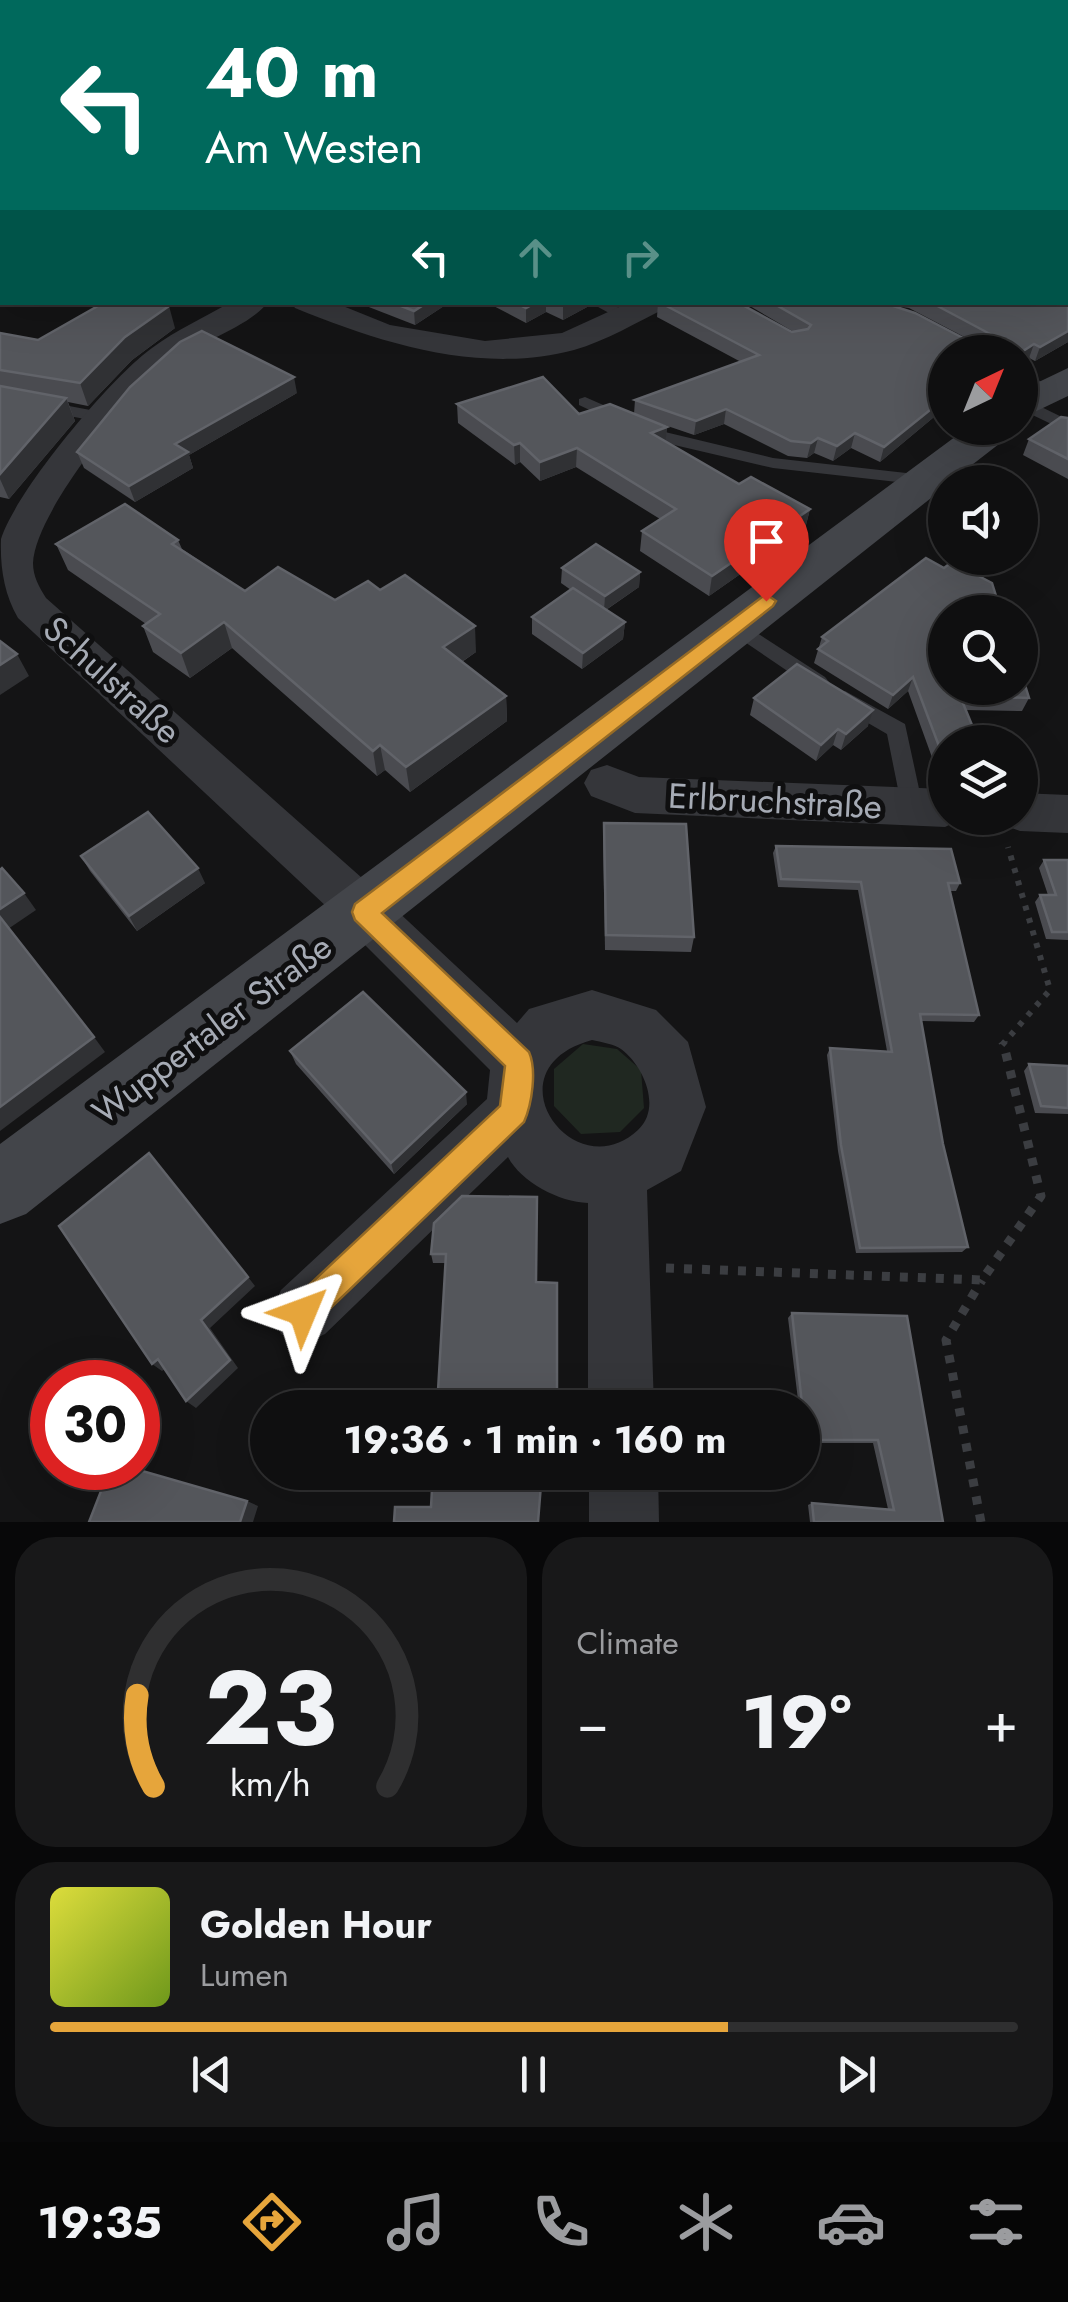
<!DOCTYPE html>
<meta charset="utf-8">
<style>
:root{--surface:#0f0f10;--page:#181819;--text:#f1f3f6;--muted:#9b9c9f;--line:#2f2f30;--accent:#e6a53b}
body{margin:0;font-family:Jost,sans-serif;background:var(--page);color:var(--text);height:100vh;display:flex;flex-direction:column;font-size:38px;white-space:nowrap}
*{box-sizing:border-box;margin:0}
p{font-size:32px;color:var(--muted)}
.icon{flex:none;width:55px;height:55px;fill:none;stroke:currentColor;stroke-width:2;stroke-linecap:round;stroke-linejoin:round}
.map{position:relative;height:1522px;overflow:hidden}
.panel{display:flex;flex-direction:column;gap:15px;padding:15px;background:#080809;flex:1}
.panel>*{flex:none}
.top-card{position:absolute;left:0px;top:0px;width:1070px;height:305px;box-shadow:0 10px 40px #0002,0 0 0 2px var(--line);background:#00695c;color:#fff;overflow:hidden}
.needle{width:65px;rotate:43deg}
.fabs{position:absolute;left:928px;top:335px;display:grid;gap:20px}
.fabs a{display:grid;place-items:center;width:110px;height:110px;border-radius:50%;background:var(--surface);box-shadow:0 10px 40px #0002,0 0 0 2px var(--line);font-size:50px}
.speed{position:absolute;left:30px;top:1360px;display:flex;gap:20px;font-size:50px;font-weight:700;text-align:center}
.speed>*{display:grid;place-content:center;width:130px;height:130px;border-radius:50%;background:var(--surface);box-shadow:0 10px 40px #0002,0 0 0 2px var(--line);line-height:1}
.speed .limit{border:15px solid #d22;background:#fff;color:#111}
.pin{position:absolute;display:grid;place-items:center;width:85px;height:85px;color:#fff;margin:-102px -42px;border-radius:50% 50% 50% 0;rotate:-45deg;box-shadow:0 0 10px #0007}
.pin .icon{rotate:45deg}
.me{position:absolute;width:110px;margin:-55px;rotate:46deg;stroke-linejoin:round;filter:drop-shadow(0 0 8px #0008)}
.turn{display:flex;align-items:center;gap:35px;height:210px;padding:0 40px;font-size:45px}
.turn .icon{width:130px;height:130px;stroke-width:2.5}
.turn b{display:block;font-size:70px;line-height:85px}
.lanes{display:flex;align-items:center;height:95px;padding:0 40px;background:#0003;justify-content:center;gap:50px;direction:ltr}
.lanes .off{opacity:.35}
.big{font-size:75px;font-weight:700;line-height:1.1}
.panel .widget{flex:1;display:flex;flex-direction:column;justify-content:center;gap:15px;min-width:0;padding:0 35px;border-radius:40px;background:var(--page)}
.panel .dial{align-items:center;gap:0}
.dial svg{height:260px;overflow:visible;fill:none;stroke:var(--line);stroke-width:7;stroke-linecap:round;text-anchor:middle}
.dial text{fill:var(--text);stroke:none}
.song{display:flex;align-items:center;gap:30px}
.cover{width:120px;height:120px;border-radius:15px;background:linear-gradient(135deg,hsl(60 70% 55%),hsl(80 70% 35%))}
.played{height:10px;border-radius:5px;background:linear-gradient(90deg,var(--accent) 70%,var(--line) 70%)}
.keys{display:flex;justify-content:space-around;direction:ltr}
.heat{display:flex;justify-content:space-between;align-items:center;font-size:55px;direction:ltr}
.panel .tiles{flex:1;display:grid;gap:15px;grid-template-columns:1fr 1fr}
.widget:last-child{grid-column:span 2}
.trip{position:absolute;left:250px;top:1390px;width:570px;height:100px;border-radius:50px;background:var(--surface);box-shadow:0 10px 40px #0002,0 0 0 2px var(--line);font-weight:700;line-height:100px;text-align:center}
.tabs{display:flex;height:160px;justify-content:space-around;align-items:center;background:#060606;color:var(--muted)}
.tabs .icon{width:70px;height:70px}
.tabs .active{color:var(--accent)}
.tabs b{font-size:45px;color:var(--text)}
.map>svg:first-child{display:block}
.green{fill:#202821}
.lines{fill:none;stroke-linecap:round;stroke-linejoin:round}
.path-far2{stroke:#3b3d41;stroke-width:2.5;stroke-dasharray:2.5 4;stroke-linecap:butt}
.path-far1{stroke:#3b3d41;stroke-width:6;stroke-dasharray:5 8;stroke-linecap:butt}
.path{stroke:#3b3d41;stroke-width:9;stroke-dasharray:8 10;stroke-linecap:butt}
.lane{fill:#35363a;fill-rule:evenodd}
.street{fill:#35363a;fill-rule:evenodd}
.secondary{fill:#43454a;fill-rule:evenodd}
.wall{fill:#4a4b50;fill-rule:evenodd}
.shaded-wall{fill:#303134}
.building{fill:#54565b;stroke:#616369;stroke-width:2.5}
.route{fill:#e6a53b;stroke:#966b26;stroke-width:2.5}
.labels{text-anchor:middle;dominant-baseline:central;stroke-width:10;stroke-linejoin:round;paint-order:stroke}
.street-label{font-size:35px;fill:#a6abb5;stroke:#0f0f10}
</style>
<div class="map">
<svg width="1068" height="1522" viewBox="0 0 1068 1522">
<rect width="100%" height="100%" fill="#141415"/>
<g class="green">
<polygon points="0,0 487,0 497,2 2,2 2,9"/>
<polygon points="583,1044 617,1049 641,1070 644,1108 620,1132 581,1134 554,1106 554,1069"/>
</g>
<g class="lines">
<polyline class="path-far2" points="269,0 277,2"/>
<polyline class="path-far1" points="1002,1045 1050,990 1008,847"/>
<g class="path">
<polyline points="666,1268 982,1280 1041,1196 1003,1042"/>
<polyline points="981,1522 946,1340 982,1280"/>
</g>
<g class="lane">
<polygon points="589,302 609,302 632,316 620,319"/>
<polygon points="1020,371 1054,388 1056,391 1048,396 1020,382"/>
<polygon points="0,393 101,412 109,417 101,422 0,403"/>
<polygon points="585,397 665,432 773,458 924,475 933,480 924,485 773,468 653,440 579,405 579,399"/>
<polygon points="1020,400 1029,401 1068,420 1068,432 1020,409"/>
<polygon points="734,618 825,677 829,682 825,687 811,687 727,630 724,625"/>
<polygon points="845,691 905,724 923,807 919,814 903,814 887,734 837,705 834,699"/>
</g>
<g class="street">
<path d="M231,302H268C250,327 197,342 171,363C131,395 35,512 33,563C33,576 39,587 46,598L362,878L517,1023L529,1009L592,990L656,1010L688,1042L706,1107L681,1171L647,1190L654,1408H588V1203C559,1202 521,1182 508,1157L325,1334L303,1344L281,1334L271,1312L281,1290L487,1099L490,1070L328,908L18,618C4,594 0,567 1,539C16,491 111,377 152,348C176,330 205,317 231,302ZM592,1040C601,1042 614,1044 621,1049C644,1066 662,1108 638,1130C574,1190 486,1069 592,1040Z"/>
<path d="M291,302H333L390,325L485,341L562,333L630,302H670L666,308C637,322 606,341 574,350C480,375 381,343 295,308Z"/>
<polygon points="607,765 639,777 945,789 945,818 963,818 945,827 635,813 591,796 584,783 591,770"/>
<polygon points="1020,793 1068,795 1068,833 1020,831 1003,825 999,818 1020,818"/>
<polygon points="589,1472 658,1472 659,1522 589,1522"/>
</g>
<g class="secondary">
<polygon points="1068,368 1068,396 1020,419 1020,391"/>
<polygon points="967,428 1014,428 1008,437 950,482 945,482 945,487 26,1214 0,1224 0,1144"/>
</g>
</g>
<g class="wall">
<path d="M1068,201V342L1035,361L1029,358L945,352V413L940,412L880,462L851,448L833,461L814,453L807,458L788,456L724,424L694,435L644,418L667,427L665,442L739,484L810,509L805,529L709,596L640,551L642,531L660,519L576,467L540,481L520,462L515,465L458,423L457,404L579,414H634L635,400L741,362L657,317L658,302L792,332H794L743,302H1068ZM888,305L909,308L972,341H969Z"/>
<polygon points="356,302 450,302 415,325"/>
<polygon points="486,302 589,302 589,306 563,320 546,312 526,323"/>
<polygon points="175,328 132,360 88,406 68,402 75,421 9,499 0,497 0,333 38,340"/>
<polygon points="297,393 189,455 193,468 135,502 84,468 77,452"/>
<polygon points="1068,418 1068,479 1023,455 1029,439"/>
<polygon points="178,540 182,549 245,591 335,600 380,590 476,652 462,662 506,696 507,721 410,792 385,770 377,776 232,648 190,678 153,652 143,626 146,624 68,570 56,544"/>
<polygon points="562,568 640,572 639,587 606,610 625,622 623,639 582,669 532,634 532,617 571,590 561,583"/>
<polygon points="944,568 1029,698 1022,711 966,710 945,742 945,785 942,785 908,691 888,709 814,663 822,637"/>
<polygon points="754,698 868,726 841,750 833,745 816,761 750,715"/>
<polygon points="604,823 694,937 691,952 605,950 603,838"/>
<polygon points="776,846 960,883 956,891 950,891 979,1015 974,1022 921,1021 943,1144 968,1247 962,1252 856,1253 838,1151 827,1055 830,1048 887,1051 858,890 778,887 773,853"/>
<polygon points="81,856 205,883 137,931 90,871"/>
<polygon points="1044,860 1068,860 1068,940 1046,939 1035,902 1040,895 1048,895 1039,868"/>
<polygon points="290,1051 467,1104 394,1174 296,1064"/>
<polygon points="1029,1064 1068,1066 1068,1114 1035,1113 1024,1071"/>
<polygon points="434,1223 536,1282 446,1263 433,1263 431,1254"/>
<polygon points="792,1313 943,1522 810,1522 808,1505 812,1503 888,1509 873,1443 803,1443 802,1408 799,1408 788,1318"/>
<polygon points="433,1472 557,1472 556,1477"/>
</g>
<g class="shaded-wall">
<polygon points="428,302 450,302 415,325 414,311"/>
<polygon points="537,302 546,302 546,312 526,323 526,308"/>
<polygon points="570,302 589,302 589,306 563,320 563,306"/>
<polygon points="169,306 175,328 132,360 88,406 80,383 125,337"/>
<polygon points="1068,331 1068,342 1035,361 1040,347"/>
<polygon points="1034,344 1029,358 1020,364 1020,353"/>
<polygon points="294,377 297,393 189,455 193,468 135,502 129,486 175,444"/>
<polygon points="66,398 75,421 9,499 0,479 0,474"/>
<polygon points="945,398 940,412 880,462 884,447"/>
<polygon points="726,409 724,424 694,435 696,421"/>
<polygon points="667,427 665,447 651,433"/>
<polygon points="855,433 851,448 833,461 837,446"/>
<polygon points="818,438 814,453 807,458 811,443"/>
<polygon points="520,443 520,462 515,465 514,445"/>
<polygon points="577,448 576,467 540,481 540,462"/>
<polygon points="810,509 805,529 709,596 712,576"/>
<polygon points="640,572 639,587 604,611 605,596"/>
<polygon points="224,622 232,648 190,678 181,653"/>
<polygon points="625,622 623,639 582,669 583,653"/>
<polygon points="475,626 476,652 445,673 443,647"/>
<polygon points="17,654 29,676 0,695 0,665"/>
<polygon points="913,677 908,691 888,709 893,695"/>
<polygon points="506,696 507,721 410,792 406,767"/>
<polygon points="873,710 868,726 841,750 846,734"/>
<polygon points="838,729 833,745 816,761 821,745"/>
<polygon points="380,745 385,770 377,776 373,751"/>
<polygon points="198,868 205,883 137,931 129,916"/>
<polygon points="24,893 36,910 8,929 0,918 0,909"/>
<polygon points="94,1037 105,1052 0,1131 0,1107"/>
<polygon points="466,1092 467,1104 394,1174 391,1163"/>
<polygon points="248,1277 255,1286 210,1328 238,1368 196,1408 186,1401 201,1320"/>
<polygon points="158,1359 168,1367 162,1371 152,1364"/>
<polygon points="247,1501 258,1506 253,1522 240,1522"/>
</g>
<g class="building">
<polygon points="651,0 1068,0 1068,96 1068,2 646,2"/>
<polygon points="1068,201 1068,331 1040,347 1034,344 1020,353 945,352 945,398 884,447 855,433 837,446 818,438 811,443 791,441 726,409 696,421 635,400 759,355 659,302 737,302 792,332 808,329 811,325 771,302 881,302 915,313 969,341 993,340 992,335 930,302 1068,302"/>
<polygon points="105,302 160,302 169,306 125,337 80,383 0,370 0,333 38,340"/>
<polygon points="391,302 428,302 414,311"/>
<polygon points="514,302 537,302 526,308"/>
<polygon points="202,331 294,377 175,444 188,452 129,486 77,452 130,387 180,342"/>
<polygon points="543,377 579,414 610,404 667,427 651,433 739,484 751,477 810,509 712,576 642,531 676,509 577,448 540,462 520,443 514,445 457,404"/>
<polygon points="0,386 66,398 0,474"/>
<polygon points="1061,417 1068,418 1068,459 1029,439"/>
<polygon points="125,504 178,540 172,544 245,591 278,567 335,600 368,581 380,590 405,575 475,626 443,647 506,696 406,767 380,745 373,751 224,622 181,653 143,626 160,614 56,544"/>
<polygon points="596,544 640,572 605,596 562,568"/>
<polygon points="926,558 944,568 952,562 992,583 1001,612 945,612 945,688 1020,688 1020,669 1029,698 960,696 979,742 945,742 945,762 913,677 893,695 818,649 828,641 822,637"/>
<polygon points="573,588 625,622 583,653 532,617"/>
<polygon points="0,641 17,654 0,665"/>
<polygon points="797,664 873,710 846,734 838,729 821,745 754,698"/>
<polygon points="148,812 198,868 129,916 81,856"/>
<polygon points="604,823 686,824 694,937 606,935"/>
<polygon points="776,846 951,849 960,883 948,883 979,1015 920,1014 943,1144 968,1247 860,1248 841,1145 830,1048 892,1052 861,882 781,879"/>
<polygon points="1044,860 1068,860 1068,932 1052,932 1040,895 1056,895"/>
<polygon points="2,868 24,893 0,909 0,870"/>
<polygon points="0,917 94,1037 0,1107"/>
<polygon points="363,992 466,1092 391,1163 290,1051"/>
<polygon points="1029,1064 1068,1066 1068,1108 1041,1106"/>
<polygon points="149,1153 248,1277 201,1320 230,1360 186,1401 158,1359 152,1364 59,1226"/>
<polygon points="462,1196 537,1197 536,1282 557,1283 557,1408 437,1408 446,1254 431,1254 434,1223"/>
<polygon points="792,1313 907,1316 943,1522 814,1522 812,1503 894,1510 878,1440 806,1440"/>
<polygon points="110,1468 132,1468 247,1501 240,1522 89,1522"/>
<polygon points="433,1472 542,1472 538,1522 394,1522 395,1507 431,1507"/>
</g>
<path class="route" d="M766,594L776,601L773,606L382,913L529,1052C537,1070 532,1104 524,1122L315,1323L303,1328L292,1323L287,1312L292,1301L500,1106L505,1066L355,920L352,912L355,904Z"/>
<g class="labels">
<g class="street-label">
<text transform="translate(112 680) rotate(42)">Schulstraße</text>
<text transform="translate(775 801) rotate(3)">Erlbruchstraße</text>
<text transform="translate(212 1029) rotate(-37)">Wuppertaler Straße</text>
</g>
</g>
</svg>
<div class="fabs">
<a><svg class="needle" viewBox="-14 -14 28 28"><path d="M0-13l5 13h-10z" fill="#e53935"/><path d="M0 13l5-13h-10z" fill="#9b9c9f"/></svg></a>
<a><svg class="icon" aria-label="sound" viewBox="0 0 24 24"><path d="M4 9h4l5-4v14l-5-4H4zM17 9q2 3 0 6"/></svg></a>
<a><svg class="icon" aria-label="search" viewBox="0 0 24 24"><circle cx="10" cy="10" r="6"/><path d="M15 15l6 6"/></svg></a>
<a><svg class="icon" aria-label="layers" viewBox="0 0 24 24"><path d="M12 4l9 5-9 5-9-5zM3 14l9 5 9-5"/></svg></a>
</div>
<div class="speed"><div class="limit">30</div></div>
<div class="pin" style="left:766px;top:601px;background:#d93025"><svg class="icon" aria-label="arrive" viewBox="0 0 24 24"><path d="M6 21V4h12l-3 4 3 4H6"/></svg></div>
<svg class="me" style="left:303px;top:1312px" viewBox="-20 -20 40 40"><path d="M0-17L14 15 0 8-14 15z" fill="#e6a53b" stroke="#fff" stroke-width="4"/></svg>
<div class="trip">19:36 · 1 min · 160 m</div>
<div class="top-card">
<div class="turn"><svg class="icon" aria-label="left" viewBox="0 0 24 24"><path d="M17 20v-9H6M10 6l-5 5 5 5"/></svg><div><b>40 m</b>Am Westen</div></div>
<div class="lanes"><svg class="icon" aria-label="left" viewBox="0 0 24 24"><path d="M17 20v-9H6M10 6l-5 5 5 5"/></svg><svg class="icon off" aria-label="ahead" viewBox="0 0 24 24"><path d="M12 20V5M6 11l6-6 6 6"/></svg><svg class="icon off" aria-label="right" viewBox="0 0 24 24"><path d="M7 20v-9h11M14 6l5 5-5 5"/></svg></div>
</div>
</div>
<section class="panel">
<div class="tiles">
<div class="widget dial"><svg viewBox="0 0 100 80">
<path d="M14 69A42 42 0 1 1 86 69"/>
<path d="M14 69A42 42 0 0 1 9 41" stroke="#e6a53b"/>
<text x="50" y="56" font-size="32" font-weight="700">23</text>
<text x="50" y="72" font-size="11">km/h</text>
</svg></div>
<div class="widget"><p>Climate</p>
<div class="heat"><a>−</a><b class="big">19°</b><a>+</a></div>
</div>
<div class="widget">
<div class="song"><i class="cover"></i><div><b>Golden Hour</b><p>Lumen</p></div></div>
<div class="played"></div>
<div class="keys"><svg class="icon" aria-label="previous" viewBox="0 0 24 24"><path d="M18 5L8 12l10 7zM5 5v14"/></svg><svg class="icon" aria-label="pause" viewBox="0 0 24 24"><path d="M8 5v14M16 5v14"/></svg><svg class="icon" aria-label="next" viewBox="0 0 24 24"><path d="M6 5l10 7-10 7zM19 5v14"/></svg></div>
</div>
</div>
</section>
<nav class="tabs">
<b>19:35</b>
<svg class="icon active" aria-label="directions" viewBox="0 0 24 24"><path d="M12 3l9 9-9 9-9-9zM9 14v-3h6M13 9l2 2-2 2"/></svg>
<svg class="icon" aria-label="music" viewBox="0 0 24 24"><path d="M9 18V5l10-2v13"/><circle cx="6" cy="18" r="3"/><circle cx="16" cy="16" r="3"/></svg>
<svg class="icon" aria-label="phone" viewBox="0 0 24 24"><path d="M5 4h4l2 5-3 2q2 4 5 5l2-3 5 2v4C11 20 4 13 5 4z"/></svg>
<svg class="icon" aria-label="climate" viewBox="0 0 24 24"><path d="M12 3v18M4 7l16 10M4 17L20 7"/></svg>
<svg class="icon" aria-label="car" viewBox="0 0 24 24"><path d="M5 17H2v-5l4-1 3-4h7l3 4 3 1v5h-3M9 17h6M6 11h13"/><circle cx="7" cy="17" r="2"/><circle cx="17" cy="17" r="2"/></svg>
<svg class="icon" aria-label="filters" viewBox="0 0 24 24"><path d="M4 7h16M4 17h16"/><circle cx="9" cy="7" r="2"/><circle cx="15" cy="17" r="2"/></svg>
</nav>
